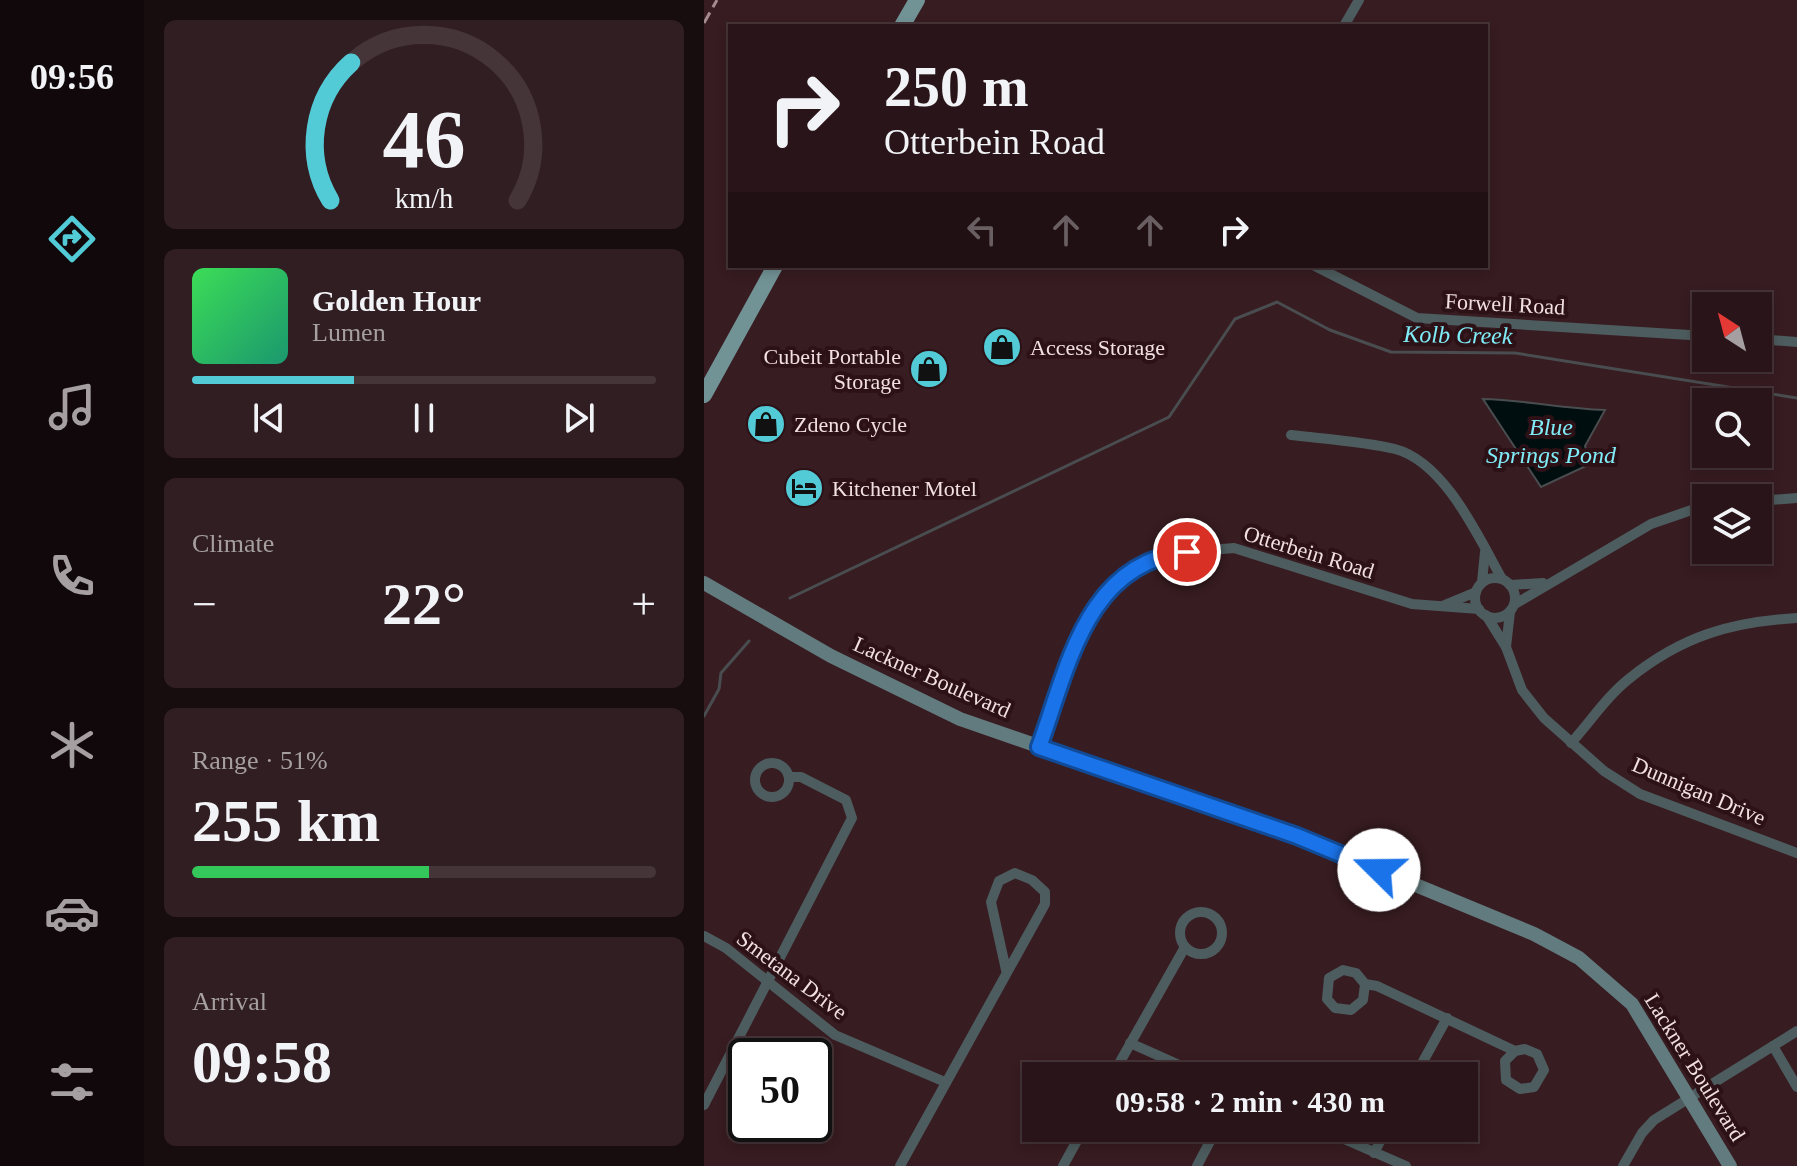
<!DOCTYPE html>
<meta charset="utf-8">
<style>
:root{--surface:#291519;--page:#311e22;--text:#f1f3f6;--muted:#a59fa2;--line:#453438;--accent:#52cbd7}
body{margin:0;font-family:"Times New Roman",serif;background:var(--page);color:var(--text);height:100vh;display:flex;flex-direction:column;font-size:30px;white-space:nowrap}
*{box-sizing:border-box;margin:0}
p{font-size:26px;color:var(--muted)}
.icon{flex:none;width:44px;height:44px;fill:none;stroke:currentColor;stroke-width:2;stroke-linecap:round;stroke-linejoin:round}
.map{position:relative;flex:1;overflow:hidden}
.details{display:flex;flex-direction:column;gap:20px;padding:20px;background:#170c0e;width:560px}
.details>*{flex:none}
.guide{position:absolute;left:24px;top:24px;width:760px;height:244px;border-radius:0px;box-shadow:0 4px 12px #0003,0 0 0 2px var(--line);background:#291519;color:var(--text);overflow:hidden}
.needle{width:52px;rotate:324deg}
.fabs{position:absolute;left:988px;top:292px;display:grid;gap:16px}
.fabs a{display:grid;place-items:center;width:80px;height:80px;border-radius:0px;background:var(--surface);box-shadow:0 4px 12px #0003,0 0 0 2px var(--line);font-size:40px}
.speed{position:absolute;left:24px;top:1038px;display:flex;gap:16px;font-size:40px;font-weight:700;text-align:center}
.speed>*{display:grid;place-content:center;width:104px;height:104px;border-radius:50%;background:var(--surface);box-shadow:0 4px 12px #0003,0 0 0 2px var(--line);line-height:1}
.speed .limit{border:4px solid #111;border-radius:12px;background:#fff;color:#111}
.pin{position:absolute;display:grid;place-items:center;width:68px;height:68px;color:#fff;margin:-34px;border:4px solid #fff;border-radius:50%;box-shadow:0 2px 8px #0007}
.me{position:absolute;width:88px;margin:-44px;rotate:292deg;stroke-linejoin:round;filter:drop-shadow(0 0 6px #0008)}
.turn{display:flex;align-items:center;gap:28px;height:168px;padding:0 24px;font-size:36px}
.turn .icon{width:104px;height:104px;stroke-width:2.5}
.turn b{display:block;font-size:56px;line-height:68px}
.lanes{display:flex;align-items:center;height:76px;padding:0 24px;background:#0003;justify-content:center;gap:40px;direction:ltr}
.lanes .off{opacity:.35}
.big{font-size:60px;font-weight:700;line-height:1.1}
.details .widget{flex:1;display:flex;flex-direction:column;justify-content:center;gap:12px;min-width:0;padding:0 28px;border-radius:12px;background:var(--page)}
.details .dial{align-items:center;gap:0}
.dial svg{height:208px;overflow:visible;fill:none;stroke:var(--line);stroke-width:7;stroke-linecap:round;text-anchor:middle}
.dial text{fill:var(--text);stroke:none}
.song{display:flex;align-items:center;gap:24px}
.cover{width:96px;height:96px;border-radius:12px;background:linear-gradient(135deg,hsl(130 70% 55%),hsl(160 70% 35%))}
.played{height:8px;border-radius:4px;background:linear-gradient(90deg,var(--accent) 35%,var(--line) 35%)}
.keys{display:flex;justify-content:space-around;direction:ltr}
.heat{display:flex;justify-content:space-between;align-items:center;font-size:44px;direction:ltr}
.charge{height:12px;border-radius:6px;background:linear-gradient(90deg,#34c759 51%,var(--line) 0)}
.trip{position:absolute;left:318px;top:1062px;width:456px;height:80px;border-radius:0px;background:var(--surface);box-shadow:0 4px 12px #0003,0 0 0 2px var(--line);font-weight:700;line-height:80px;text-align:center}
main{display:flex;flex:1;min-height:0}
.dock{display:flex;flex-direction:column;width:144px;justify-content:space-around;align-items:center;background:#10080a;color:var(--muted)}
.dock .icon{width:56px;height:56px}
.dock .selected{color:var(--accent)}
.dock b{font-size:36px;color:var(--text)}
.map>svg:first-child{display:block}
.water{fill:#000e10;stroke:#494d4f;stroke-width:2}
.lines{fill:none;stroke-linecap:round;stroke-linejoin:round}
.stream{stroke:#494d4f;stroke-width:3}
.minor{stroke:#4d5c5e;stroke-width:10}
.secondary{stroke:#627b7e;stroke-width:14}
.primary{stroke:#729396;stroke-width:16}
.rail{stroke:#a38c90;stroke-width:3;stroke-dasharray:12 6;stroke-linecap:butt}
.route-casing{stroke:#114b97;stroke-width:20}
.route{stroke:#1a73e8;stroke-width:14}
.labels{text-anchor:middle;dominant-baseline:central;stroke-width:8;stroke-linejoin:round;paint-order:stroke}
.street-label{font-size:22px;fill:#f2dfe2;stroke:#2c1217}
.poi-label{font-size:22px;fill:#f2dfe2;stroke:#2c1217;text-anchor:start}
.water-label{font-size:24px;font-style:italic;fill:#80ecf7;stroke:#2c1217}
</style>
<main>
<nav class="dock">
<b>09:56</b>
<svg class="icon selected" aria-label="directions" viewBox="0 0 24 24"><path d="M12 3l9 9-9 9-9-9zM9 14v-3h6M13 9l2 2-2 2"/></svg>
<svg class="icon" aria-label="music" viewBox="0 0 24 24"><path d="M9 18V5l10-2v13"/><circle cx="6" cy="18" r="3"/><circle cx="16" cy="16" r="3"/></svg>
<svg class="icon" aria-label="phone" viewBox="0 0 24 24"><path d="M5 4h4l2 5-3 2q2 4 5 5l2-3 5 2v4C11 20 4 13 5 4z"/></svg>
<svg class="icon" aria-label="climate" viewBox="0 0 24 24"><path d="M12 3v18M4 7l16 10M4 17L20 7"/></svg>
<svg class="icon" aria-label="car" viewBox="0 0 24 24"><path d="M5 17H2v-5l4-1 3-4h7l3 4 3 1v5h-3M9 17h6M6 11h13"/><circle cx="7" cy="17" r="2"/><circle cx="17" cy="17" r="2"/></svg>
<svg class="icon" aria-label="filters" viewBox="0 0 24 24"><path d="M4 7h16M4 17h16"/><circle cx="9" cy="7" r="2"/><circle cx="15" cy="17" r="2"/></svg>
</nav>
<section class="details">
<div class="widget dial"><svg viewBox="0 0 100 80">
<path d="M14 69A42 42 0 1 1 86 69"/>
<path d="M14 69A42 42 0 0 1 22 16" stroke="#52cbd7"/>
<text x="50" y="56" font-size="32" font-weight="700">46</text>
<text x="50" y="72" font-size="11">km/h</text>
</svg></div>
<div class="widget">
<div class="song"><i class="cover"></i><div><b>Golden Hour</b><p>Lumen</p></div></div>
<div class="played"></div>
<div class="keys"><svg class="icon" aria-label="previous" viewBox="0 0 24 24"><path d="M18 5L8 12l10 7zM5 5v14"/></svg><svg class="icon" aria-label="pause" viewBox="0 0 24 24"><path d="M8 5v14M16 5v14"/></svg><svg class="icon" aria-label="next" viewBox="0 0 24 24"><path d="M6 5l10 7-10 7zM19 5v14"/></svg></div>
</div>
<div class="widget"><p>Climate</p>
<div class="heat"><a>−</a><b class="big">22°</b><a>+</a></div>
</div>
<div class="widget"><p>Range · 51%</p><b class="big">255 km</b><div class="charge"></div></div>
<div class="widget"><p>Arrival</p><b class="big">09:58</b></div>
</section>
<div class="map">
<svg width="1093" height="1166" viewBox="0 0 1093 1166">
<rect width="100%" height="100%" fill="#371c21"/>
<path class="water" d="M779,399C821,400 860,409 901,410L881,446L885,457L882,466L837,487Z"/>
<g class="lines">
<g class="stream">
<polyline points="86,598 465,417 531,319 573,302 626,330 687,352 811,353 1093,398"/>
<polyline points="0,716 15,689 17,673 45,641"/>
</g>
<g class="minor">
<polyline points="640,26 655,0"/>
<polyline points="611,266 713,318 1002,336"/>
<polyline points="1054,339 1093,342"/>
<path d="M587,435C621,439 658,441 691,449C741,462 775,538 798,579"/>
<polyline points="1054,501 1093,498"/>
<circle cx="791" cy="598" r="20"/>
<polyline points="778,582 781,552"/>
<polyline points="806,585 839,583"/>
<polyline points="811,604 947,524 1002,505"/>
<polyline points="738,606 772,592"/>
<polyline points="782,615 802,647 818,690 840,718 900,771 936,794 1093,853"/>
<polyline points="802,647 806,612"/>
<path d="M867,743C886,722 904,695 926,678C978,636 1027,622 1093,618"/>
<polyline points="335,747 372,640 391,606 416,579 460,554 530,548 708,604 775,609"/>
<circle cx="68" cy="780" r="17"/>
<circle cx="497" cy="933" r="21"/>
<polyline points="0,936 22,948 131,1035 241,1082"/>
<polyline points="661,984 659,1000 647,1010 631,1008 623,999 625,978 639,970 652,973 661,984 673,986 811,1051 821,1049 833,1054 840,1070 830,1087 816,1089 802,1080 801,1061 811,1051"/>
<polyline points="426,1043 500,1076"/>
<polyline points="1069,1046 1093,1087"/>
<polyline points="408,1076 481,947"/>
<polyline points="711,1076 743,1018"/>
<polyline points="0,1105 148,818 142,800 97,777 85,777"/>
<polyline points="615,1128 702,1166"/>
<polyline points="670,1153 683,1128"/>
<polyline points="196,1166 341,904 341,892 328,880 311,873 295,881 287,902 302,970"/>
<polyline points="359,1166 380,1128"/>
<polyline points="493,1166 513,1128"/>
<polyline points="919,1166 938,1133 950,1120 1093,1031"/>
</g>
<polyline class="secondary" points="0,583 127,656 256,719 593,836 830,934 875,958 928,1004 1026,1166"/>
<g class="primary">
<polyline points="198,26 213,0"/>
<polyline points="0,395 71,266"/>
</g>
<polyline class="rail" points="0,23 13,0"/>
</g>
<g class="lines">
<g class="route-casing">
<path id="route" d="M483,552C382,562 364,668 335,747L593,836L675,870"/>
</g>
<use href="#route" class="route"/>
</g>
<defs>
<g id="shop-disc" transform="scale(2)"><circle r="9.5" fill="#52cbd7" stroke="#2c1217"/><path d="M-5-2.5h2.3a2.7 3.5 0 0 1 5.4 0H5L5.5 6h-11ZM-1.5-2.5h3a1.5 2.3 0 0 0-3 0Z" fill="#111"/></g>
<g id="hotel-disc" transform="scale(2)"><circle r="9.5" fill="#52cbd7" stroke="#2c1217"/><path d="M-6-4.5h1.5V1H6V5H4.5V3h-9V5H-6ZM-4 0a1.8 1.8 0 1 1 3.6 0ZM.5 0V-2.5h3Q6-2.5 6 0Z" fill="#111"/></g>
</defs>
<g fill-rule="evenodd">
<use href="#shop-disc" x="298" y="347"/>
<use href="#shop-disc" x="225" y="369"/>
<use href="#shop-disc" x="62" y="424"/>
<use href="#hotel-disc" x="100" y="488"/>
</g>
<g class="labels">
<g class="street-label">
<text transform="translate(801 304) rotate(3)">Forwell Road</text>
<text transform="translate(605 552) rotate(17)">Otterbein Road</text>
<text transform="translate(228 677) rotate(24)">Lackner Boulevard</text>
<text transform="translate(995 791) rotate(23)">Dunnigan Drive</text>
<text transform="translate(88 975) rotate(37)">Smetana Drive</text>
<text transform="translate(991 1067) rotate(58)">Lackner Boulevard</text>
</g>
<g class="poi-label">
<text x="326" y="347">Access Storage</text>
<text x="197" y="356" text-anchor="end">Cubeit Portable<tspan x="197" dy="25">Storage</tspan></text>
<text x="90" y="424">Zdeno Cycle</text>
<text x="128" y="488">Kitchener Motel</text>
</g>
<g class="water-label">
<text transform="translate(754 335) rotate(1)">Kolb Creek</text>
<text x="847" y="427">Blue<tspan x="847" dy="28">Springs Pond</tspan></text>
</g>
</g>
</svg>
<div class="fabs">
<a><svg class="needle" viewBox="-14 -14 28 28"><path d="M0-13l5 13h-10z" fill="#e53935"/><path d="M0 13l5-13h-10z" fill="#a59fa2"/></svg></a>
<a><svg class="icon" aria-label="search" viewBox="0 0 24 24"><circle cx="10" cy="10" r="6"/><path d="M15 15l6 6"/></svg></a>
<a><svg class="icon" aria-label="layers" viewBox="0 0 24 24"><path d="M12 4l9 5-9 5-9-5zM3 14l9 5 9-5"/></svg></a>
</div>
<div class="speed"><div class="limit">50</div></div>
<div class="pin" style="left:483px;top:552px;background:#d93025"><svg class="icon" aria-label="arrive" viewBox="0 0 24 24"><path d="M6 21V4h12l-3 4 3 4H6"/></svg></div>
<svg class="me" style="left:675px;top:870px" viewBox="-20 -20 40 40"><circle r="19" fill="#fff"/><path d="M0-13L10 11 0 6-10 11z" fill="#1a73e8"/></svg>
<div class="trip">09:58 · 2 min · 430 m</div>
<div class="guide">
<div class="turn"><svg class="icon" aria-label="right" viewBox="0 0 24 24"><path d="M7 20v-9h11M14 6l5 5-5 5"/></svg><div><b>250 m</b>Otterbein Road</div></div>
<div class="lanes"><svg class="icon off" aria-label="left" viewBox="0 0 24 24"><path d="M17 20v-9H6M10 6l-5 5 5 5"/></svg><svg class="icon off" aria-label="ahead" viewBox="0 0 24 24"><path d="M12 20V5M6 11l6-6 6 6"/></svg><svg class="icon off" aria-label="ahead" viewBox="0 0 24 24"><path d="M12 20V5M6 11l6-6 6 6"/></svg><svg class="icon" aria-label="right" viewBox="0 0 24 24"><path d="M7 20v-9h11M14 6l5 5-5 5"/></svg></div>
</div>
</div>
</main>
